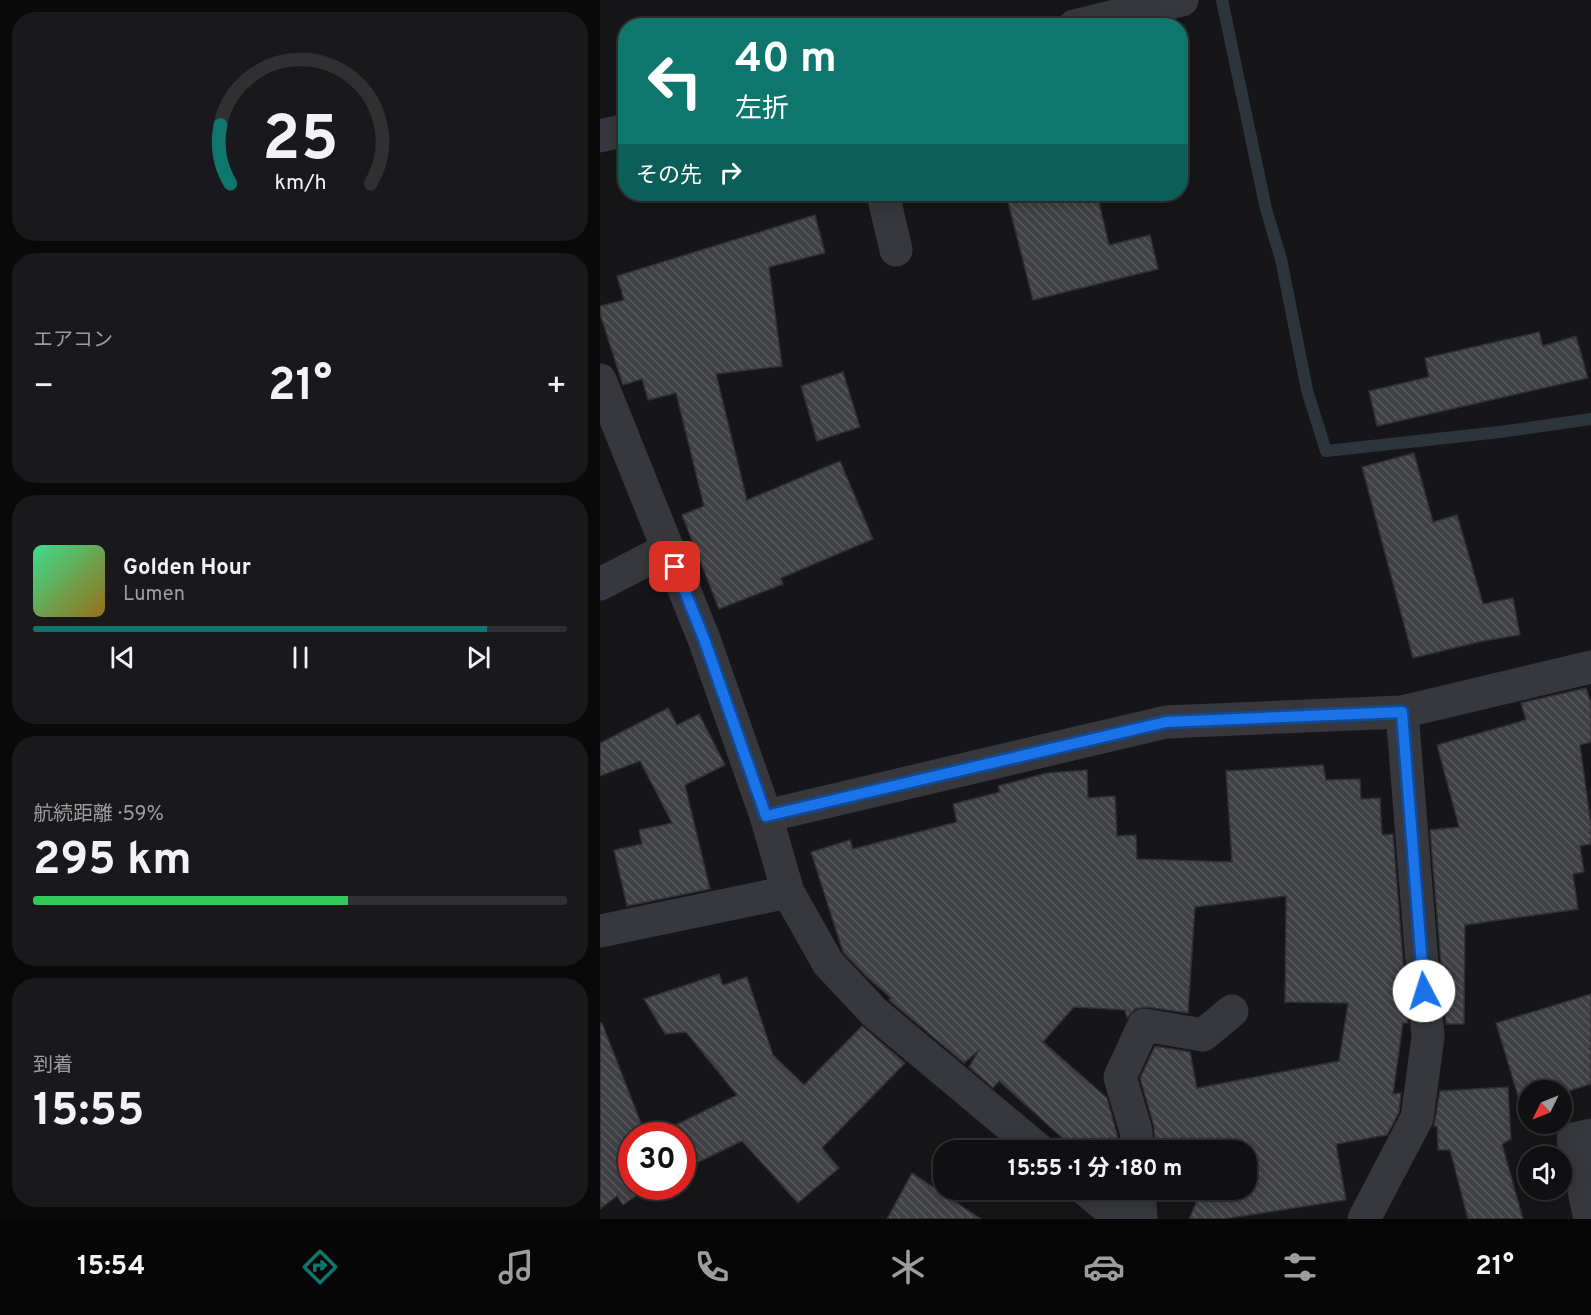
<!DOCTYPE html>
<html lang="ja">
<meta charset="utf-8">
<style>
:root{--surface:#101012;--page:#19191b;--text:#f1f3f6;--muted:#9c9d9f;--line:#303032;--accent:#0f766e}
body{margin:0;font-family:Overpass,"Noto Sans JP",sans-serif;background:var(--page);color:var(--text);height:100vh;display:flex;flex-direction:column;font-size:22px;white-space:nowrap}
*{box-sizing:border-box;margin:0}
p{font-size:20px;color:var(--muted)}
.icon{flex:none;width:33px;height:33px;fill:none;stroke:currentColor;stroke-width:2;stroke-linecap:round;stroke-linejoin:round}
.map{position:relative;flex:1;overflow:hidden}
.drawer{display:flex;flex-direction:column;gap:12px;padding:12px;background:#09090a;width:600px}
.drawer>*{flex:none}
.hud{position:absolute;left:18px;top:18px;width:570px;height:183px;border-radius:24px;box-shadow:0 3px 15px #0003,0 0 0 2px var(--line);background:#0f766e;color:#fff;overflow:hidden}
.needle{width:39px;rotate:227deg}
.buttons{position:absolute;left:918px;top:1080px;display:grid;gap:12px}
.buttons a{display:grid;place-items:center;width:54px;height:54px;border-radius:50%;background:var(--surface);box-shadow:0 3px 15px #0003,0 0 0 2px var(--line);font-size:30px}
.speed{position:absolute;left:18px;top:1122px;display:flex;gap:12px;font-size:30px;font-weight:700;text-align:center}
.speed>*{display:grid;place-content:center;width:78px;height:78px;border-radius:50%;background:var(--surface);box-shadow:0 3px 15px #0003,0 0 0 2px var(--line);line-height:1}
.speed .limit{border:9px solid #d22;background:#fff;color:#111}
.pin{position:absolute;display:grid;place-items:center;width:51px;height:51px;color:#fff;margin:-26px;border-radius:12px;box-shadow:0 3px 9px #0006}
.me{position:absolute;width:66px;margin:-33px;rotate:355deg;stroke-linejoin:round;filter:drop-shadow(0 0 4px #0008)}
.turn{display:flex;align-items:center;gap:21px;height:126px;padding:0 18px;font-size:27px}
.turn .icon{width:78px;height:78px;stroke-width:2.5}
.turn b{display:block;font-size:42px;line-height:51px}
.then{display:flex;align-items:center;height:57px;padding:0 18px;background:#0003;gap:12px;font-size:22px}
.big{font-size:45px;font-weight:700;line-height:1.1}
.drawer .card{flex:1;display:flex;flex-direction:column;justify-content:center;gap:9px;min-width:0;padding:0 21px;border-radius:24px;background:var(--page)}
.drawer .dial{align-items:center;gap:0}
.dial svg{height:156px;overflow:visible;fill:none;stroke:var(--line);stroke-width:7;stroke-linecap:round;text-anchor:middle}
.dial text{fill:var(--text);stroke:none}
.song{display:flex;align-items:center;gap:18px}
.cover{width:72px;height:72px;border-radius:9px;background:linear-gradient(135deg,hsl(150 70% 55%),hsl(40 70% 35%))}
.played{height:6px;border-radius:3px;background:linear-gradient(90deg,var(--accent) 85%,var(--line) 85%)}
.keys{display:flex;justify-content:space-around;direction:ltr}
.heat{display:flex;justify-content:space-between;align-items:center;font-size:33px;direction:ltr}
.charge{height:9px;border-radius:4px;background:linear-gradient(90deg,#34c759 59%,var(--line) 0)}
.trip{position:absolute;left:333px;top:1140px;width:324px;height:60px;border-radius:24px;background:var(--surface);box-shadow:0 3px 15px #0003,0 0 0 2px var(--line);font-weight:700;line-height:60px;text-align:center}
.tabs{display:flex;height:96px;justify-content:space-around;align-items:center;background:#060607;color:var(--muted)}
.tabs .icon{width:42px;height:42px}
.tabs .active{color:var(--accent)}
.tabs b{font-size:27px;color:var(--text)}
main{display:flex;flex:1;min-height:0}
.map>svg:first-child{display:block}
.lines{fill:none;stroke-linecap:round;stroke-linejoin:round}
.stream{stroke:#2c353c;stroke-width:12}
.building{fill:url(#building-back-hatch);stroke:#303034;stroke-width:1.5}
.minor{stroke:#37383d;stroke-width:33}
.route-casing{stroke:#114b97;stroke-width:15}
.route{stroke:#1a73e8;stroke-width:10}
</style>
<main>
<section class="drawer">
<div class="card dial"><svg viewBox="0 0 100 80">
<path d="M14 69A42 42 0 1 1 86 69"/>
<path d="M14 69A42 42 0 0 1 9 39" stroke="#0f766e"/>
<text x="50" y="56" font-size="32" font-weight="700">25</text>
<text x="50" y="72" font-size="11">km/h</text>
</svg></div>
<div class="card"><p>エアコン</p>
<div class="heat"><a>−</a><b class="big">21°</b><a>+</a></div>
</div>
<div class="card">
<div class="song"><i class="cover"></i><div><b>Golden Hour</b><p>Lumen</p></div></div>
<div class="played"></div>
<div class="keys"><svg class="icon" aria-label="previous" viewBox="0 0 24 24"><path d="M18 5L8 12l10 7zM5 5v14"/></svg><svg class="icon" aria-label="pause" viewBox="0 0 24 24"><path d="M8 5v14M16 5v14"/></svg><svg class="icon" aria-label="next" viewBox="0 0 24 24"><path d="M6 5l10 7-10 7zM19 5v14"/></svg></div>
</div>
<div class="card"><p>航続距離 · 59%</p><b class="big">295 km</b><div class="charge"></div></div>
<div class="card"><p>到着</p><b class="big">15:55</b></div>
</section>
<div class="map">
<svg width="991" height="1219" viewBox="0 0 991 1219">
<defs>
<pattern id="building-back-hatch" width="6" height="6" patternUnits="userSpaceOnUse" patternTransform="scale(1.5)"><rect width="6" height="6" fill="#404145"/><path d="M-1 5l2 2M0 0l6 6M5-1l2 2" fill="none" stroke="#595a5e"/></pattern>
</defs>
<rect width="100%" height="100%" fill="#161618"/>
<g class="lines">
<polyline class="stream" points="622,0 666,209 681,259 707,390 726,451 900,432 991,419"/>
</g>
<g class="building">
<polygon points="406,194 497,194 509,245 550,235 558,269 433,300"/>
<polygon points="215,215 225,253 169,267 182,366 116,374 147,500 240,461 273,539 181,578 183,584 119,609 82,515 104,506 76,393 48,400 42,379 23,385 0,314 0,306 24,300 17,276"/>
<polygon points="939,332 943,346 976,336 988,378 777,426 769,391 829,377 825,358"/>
<polygon points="243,372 260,427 217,441 201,386"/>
<polygon points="814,453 833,522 857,515 883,604 913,598 920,635 883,641 813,658 762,467"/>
<polygon points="986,688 991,703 991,742 980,745 991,825 991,844 980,846 984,872 973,874 978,909 865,925 864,1024 846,1024 830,830 859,827 837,745 926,720 921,703"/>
<polygon points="68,708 77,725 99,714 125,765 85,785 110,889 27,906 14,850 42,844 39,830 72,823 40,761 0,776 0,743"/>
<polygon points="723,765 726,780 760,779 761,799 780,798 782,835 793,834 808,1023 803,1023 793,1094 801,1093 799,1112 787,1135 736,1144 746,1200 623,1219 589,1219 602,1190 646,1190 646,1150 555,1150 554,1126 540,1078 555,1046 590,1052 597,1088 739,1061 748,1003 685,1002 686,896 595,907 588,1013 546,1007 535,1009 527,1018 525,1010 474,1007 443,1042 507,1098 517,1134 518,1150 476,1150 399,1081 393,1088 369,1067 379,1050 364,1063 289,1000 291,998 267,977 243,952 211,852 250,840 253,849 357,822 353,804 400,792 398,786 447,773 487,770 488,798 515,796 517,836 536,835 537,859 632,862 626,771"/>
<polygon points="119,974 123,985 147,977 173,1055 204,1085 262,1026 305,1063 222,1148 239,1168 198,1203 142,1141 82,1170 82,1136 53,1136 137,1095 86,1032 65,1034 44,999"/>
<polygon points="991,994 991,1084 962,1093 962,1090 928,1090 928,1103 921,1106 896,1023"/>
<polygon points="0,1023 2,1023 46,1136 32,1136 32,1186 50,1186 23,1205 17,1196 0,1209"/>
<polygon points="908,1087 911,1139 902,1144 923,1219 868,1219 850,1150 838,1150 837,1126 834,1126 840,1091"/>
<polygon points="312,1173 381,1219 287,1219"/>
</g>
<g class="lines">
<g class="minor">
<polyline points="474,26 582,0"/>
<polyline points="0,136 26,130"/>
<polyline points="283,194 296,250"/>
<polyline points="0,380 104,639 166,816 188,892 228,963 275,1013 439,1150"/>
<polyline points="0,584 68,549"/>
<polyline points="166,816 566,722 802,712 991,667"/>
<polyline points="0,931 188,892"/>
<polyline points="537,1150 536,1131 520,1077 544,1025 603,1035 632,1011"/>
<polyline points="486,1190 521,1219"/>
<polyline points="539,1190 541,1219"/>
<polyline points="764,1219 817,1118 828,1037 802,712"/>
<polyline points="990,1219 973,1139 991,1135"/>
</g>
</g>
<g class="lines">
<g class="route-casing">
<polyline id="route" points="75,567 104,639 166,816 566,722 802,712 824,991"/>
</g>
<use href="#route" class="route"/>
</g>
</svg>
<div class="buttons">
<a><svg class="needle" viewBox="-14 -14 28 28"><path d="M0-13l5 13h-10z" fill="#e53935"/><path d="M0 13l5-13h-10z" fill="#9c9d9f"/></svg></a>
<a><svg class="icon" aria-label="sound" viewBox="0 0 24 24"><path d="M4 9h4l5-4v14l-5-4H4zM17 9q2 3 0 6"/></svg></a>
</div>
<div class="speed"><div class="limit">30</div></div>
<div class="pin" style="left:75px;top:567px;background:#d93025"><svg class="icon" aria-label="arrive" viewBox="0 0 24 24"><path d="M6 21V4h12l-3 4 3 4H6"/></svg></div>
<svg class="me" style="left:824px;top:991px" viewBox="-20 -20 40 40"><circle r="19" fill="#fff"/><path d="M0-13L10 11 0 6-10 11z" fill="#1a73e8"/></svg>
<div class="trip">15:55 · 1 分 · 180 m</div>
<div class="hud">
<div class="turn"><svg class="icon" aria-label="left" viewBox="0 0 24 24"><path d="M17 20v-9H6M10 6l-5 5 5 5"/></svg><div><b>40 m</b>左折</div></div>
<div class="then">その先<svg class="icon" aria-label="right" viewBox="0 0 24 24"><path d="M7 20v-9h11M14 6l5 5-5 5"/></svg></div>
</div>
</div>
</main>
<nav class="tabs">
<b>15:54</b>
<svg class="icon active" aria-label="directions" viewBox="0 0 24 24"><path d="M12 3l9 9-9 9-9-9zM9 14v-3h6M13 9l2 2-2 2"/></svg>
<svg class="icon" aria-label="music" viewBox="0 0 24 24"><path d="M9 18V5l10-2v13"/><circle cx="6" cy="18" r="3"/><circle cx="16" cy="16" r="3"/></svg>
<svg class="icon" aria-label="phone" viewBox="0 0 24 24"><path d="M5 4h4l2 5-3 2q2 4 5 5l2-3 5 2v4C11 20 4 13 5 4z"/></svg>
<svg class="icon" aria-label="climate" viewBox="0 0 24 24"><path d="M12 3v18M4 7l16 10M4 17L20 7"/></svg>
<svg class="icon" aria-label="car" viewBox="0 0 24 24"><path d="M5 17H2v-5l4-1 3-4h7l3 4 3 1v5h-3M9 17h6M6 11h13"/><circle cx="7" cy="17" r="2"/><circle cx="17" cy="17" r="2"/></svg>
<svg class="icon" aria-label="filters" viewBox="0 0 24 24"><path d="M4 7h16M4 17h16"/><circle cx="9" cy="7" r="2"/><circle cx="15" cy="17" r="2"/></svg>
<b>21°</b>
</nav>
